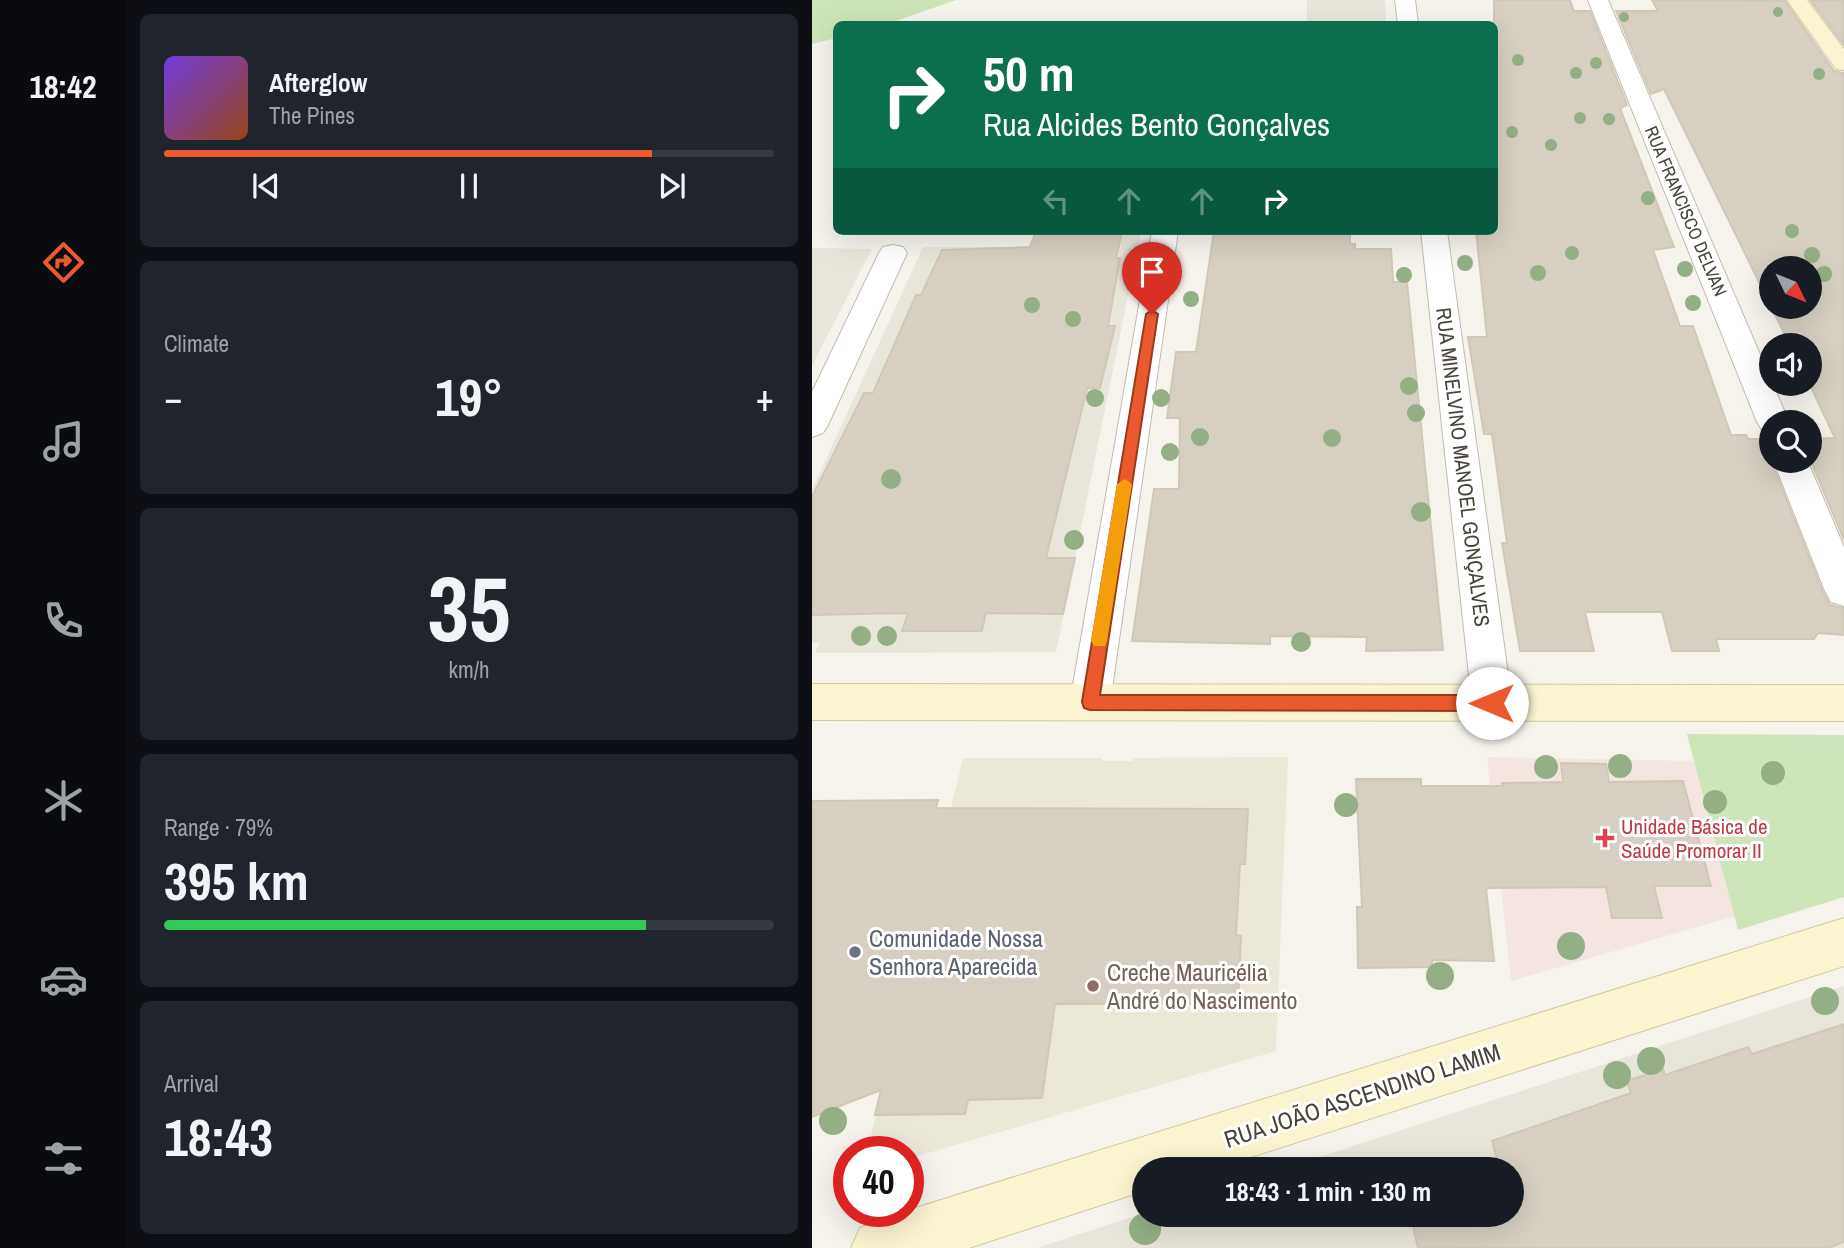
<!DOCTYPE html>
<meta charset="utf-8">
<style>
:root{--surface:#171b24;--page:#20242c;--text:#f1f3f6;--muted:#9ea1a6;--line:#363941;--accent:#ea5a2e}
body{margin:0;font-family:"Archivo Narrow",sans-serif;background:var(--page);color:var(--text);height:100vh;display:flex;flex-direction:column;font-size:26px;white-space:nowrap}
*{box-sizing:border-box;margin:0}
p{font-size:23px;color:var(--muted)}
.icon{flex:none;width:38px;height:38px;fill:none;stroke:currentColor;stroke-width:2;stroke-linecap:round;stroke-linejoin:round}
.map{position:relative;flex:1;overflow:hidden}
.sheet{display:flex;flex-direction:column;gap:14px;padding:14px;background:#0d0f14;width:686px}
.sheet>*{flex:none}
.top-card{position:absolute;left:21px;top:21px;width:665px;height:214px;border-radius:10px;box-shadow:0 7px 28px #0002;background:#0b6e4f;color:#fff;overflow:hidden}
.needle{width:46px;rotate:133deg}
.controls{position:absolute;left:947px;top:256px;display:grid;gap:14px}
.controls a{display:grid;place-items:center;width:63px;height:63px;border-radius:50%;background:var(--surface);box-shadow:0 7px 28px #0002;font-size:35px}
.speed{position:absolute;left:21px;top:1136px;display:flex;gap:14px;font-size:35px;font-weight:700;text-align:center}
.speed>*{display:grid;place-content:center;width:91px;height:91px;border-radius:50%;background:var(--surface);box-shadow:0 7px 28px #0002;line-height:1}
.speed .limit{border:10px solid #d22;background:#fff;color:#111}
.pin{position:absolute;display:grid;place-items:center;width:60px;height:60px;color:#fff;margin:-72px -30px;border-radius:50% 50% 50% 0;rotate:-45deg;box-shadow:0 0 7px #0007}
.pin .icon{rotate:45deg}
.me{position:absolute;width:77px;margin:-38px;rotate:270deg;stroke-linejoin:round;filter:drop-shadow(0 0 5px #0008)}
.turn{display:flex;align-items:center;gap:24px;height:147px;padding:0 35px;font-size:32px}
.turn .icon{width:91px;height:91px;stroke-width:2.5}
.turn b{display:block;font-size:49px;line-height:60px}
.lanes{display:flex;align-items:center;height:66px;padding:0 35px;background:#0003;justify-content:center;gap:35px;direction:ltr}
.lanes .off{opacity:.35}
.big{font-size:52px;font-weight:700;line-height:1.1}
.sheet .tile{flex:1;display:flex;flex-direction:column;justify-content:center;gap:10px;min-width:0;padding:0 24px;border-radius:10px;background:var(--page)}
.sheet .dial{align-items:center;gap:0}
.dial b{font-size:91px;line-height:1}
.song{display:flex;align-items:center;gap:21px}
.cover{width:84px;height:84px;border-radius:10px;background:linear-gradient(135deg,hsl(260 70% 55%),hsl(20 70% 35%))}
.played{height:7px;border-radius:4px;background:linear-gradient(90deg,var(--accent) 80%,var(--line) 80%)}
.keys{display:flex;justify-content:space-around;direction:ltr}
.heat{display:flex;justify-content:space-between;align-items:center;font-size:38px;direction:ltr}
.charge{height:10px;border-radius:5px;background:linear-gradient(90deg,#34c759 79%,var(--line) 0)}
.trip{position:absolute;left:320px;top:1157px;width:392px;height:70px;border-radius:35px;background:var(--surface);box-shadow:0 7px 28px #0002;font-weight:700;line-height:70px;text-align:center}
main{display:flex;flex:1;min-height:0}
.tabs{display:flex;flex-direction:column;width:126px;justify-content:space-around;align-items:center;background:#090b0e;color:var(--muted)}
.tabs .icon{width:49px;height:49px}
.tabs .on{color:var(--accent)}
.tabs b{font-size:32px;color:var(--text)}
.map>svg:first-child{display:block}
.residential{fill:#e8e5da}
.education{fill:#ece8d7}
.medical{fill:#f4e5e1}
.green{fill:#cde5b8}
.building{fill:#d6cfc2;stroke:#d0c8b6;stroke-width:2;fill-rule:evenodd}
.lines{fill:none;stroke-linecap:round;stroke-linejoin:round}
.street-casing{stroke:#c0bbaf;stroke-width:2}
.secondary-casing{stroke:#d0c89f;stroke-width:2}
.street{fill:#fff;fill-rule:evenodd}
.secondary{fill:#fbf4d0;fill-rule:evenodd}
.tree{fill:#94af85}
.route{fill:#ea5a2e;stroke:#983a1e;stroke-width:2}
.slow{fill:#f59e0b}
.health-dot{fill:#e0444e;stroke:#fff;stroke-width:2.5}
.worship-dot{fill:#6b7280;stroke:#fff;stroke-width:2.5}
.education-dot{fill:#8d6e63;stroke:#fff;stroke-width:2.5}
.labels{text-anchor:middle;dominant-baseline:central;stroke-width:6;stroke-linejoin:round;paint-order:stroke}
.far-street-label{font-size:18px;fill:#49443a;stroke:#fff}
.street-label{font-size:21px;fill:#49443a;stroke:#fff}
.health-label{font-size:21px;fill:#be3a42;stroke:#fff;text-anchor:start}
.near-worship-label{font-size:24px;fill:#5b616d;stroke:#fff;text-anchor:start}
.near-education-label{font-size:24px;fill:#785e54;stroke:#fff;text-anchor:start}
.near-street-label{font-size:24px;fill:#49443a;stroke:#fff}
</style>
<main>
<nav class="tabs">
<b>18:42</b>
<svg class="icon on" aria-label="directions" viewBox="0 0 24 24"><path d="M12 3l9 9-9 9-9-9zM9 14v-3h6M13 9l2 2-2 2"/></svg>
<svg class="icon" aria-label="music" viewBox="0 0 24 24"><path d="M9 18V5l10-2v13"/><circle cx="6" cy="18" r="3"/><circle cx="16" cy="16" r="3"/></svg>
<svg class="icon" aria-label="phone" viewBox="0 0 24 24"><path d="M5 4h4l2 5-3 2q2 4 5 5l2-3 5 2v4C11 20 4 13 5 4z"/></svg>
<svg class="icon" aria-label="climate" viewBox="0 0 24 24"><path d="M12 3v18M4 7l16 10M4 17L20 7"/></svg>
<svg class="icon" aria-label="car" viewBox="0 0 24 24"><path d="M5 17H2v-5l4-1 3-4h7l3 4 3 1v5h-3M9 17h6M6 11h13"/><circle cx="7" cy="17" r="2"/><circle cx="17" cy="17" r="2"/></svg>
<svg class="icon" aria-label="filters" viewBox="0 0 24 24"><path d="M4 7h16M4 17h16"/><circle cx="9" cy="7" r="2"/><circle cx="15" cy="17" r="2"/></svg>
</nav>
<section class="sheet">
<div class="tile">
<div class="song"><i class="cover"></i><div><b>Afterglow</b><p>The Pines</p></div></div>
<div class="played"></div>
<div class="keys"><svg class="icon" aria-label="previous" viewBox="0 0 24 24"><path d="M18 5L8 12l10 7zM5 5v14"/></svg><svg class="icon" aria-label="pause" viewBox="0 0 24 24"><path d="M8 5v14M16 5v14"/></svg><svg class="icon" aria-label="next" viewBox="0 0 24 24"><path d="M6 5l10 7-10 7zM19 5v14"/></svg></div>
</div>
<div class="tile"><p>Climate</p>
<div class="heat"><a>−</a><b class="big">19°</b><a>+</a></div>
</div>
<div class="tile dial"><b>35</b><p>km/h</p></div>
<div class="tile"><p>Range · 79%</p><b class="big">395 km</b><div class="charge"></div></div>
<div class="tile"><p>Arrival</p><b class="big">18:43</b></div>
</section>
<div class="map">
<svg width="1032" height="1248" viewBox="0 0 1032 1248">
<rect width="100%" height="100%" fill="#f5f3ec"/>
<g class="residential">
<polygon points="495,0 573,0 574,24 495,24"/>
<polygon points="224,231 329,231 244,652 3,653 7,643 0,643 0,490 111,247 218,247"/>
<polygon points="0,248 60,249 0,366"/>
<polygon points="1032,986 1032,1248 225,1248 332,1213 700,1214 700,1169 470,1169"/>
</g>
<polygon class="education" points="476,757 464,1051 96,1159 96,1152 55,1152 151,758 290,758 290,761 320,761 322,758"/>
<polygon class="medical" points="675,757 882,761 923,916 699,981"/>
<g class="green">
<polygon points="0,0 144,0 75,24 24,24 24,38 0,44"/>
<polygon points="875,734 1032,735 1032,897 926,930"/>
</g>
<g class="building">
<polygon points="682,0 758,0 762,11 778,11 815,105 808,108 862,247 841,250 868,326 881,326 919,435 934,435 936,439 959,439 959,461 1011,592 1018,605 1032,608 1032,635 1006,633 1002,639 904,639 907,651 860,651 850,612 773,612 782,651 708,651 690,543 695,543 680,434 672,434 656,337 675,337 664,231 682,231"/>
<path d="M840,0L973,1L1022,71L1032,73V540L998,459V439L1023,438L997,383L998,345H978L852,89L839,94L804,11H846ZM959,268H998V306H959Z"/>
<polygon points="1032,0 1032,45 999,1"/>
<polygon points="224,231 310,231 304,258 308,258 296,326 303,326 288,388 275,388 234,558 263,558 251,614 174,613 170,631 90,631 96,613 0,615 0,497 52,393 61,393 104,295 109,295 130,250 218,247"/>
<polygon points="402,231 538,231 538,244 543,244 543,249 579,249 581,282 595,282 631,650 554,651 555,637 458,636 458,644 320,641 342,489 367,489 368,418 355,418 364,352 384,352"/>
<polygon points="749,763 794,764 797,782 871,781 899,886 842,886 850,918 800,918 794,887 674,888 682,961 620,960 620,967 546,968 545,907 550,907 544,779 609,779 609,786 691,786 690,783 751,782"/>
<polygon points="126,800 124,808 436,809 433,864 428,864 424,935 429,936 426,1003 243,1004 230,1098 156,1100 153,1114 63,1115 69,1090 0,1117 0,801"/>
<polygon points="1032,1024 1032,1242 1016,1248 606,1248 598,1214 700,1214 700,1169 659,1169 685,1159 680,1141 819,1093 815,1081 851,1069 853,1075 936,1047 940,1054"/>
</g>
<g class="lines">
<g class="street-casing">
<g id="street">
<polygon points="583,0 603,0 606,24 586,24"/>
<polygon points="776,0 796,0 977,422 959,422 959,433 950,430 945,422"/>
<polygon points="340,231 366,231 298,702 292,715 278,720 264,715 258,702"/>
<polygon points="609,231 635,231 700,703 694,716 680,721 666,716 660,703"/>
<polygon points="81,245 91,247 95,253 16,425 11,433 0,437 0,392 67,253 71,247"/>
<polygon points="961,460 995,460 1032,547 1032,606 1019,602 1013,591"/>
</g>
</g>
<g class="secondary-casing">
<g id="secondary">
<polygon points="975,0 995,0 1032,49 1032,70 1024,69"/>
<polygon points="0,684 1032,685 1032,721 0,720"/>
<polygon points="1032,918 1032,966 402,1169 332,1169 332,1191 157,1248 39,1248 48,1228 68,1219"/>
</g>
</g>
<use href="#street" class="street"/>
<use href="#secondary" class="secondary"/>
</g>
<g class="tree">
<circle cx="966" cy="12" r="5"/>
<circle cx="812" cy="17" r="5"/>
<circle cx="706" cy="60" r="6"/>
<circle cx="784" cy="63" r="6"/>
<circle cx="764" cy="73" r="6"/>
<circle cx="1007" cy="74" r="6"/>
<circle cx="768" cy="118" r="6"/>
<circle cx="797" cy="119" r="6"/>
<circle cx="700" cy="132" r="6"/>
<circle cx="739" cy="145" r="6"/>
<circle cx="836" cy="198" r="7"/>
<circle cx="980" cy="231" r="7"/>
<circle cx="760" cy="253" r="7"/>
<circle cx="1000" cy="255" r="8"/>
<circle cx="653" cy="263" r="8"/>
<circle cx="873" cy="269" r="8"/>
<circle cx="726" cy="273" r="8"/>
<circle cx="1012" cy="274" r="8"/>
<circle cx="592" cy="275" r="8"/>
<circle cx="379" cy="299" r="8"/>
<circle cx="881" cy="303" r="8"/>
<circle cx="220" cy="305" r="8"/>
<circle cx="261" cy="319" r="8"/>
<circle cx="597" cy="386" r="9"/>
<circle cx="283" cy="398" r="9"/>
<circle cx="349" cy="398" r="9"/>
<circle cx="604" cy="413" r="9"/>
<circle cx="388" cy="437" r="9"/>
<circle cx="520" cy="438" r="9"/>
<circle cx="358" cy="452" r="9"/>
<circle cx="79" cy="479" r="10"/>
<circle cx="609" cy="512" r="10"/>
<circle cx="262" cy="540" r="10"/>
<circle cx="49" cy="636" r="10"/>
<circle cx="75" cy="636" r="10"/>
<circle cx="489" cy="642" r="10"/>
<circle cx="808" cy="766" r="12"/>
<circle cx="734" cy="767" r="12"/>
<circle cx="961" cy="773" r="12"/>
<circle cx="903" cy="802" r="12"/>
<circle cx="534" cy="805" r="12"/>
<circle cx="759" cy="946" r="14"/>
<circle cx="628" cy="976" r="14"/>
<circle cx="1013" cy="1001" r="14"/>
<circle cx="839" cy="1061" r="14"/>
<circle cx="805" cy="1075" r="14"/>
<circle cx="21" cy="1121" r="14"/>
<circle cx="333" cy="1229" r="16"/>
</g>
<polygon class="route" points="340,310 346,314 288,695 680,695 686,698 688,703 686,708 680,711 278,710 272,708 270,702 334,314"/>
<polygon class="slow" points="313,479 320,484 295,641 293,646 282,646 279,641 305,484"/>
<path class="health-dot" d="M789.5 827.5h7v7h7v7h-7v7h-7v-7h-7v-7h7z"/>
<circle class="worship-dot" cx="43" cy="952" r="7"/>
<circle class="education-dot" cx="281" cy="986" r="7"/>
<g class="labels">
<g class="far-street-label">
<text transform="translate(874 211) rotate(67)">RUA FRANCISCO DELVAN</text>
</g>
<g class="street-label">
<text transform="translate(651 467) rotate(83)">RUA MINELVINO MANOEL GONÇALVES</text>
</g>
<g class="health-label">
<text x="809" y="826">Unidade Básica de<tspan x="809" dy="24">Saúde Promorar II</tspan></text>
</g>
<g class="near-worship-label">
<text x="57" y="938">Comunidade Nossa<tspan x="57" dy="28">Senhora Aparecida</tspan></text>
</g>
<g class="near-education-label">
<text x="295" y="972">Creche Mauricélia<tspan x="295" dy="28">André do Nascimento</tspan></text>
</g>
<g class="near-street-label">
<text transform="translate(550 1095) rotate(-18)">RUA JOÃO ASCENDINO LAMIM</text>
</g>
</g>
</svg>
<div class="controls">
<a><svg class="needle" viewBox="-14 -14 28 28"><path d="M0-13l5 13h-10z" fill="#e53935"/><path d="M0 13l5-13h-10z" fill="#9ea1a6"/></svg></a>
<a><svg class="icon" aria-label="sound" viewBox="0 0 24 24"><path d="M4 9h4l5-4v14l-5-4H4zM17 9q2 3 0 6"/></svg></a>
<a><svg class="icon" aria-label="search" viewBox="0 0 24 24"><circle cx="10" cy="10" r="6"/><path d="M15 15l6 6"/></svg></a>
</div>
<div class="speed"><div class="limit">40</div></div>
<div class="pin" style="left:340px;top:314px;background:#d93025"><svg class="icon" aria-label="arrive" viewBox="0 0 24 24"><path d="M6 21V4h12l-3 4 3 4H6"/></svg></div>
<svg class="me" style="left:680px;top:703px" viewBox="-20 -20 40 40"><circle r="19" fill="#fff"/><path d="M0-13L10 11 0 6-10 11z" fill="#ea5a2e"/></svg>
<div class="trip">18:43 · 1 min · 130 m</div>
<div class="top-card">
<div class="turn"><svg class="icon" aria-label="right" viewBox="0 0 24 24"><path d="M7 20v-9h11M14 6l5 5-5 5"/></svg><div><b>50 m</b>Rua Alcides Bento Gonçalves</div></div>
<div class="lanes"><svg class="icon off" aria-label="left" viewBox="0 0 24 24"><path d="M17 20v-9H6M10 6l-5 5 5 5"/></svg><svg class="icon off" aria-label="ahead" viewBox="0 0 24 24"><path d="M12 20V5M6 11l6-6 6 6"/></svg><svg class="icon off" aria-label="ahead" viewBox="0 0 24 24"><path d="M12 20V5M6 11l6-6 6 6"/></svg><svg class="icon" aria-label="right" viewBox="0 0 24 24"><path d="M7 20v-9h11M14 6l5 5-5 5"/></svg></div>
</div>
</div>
</main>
